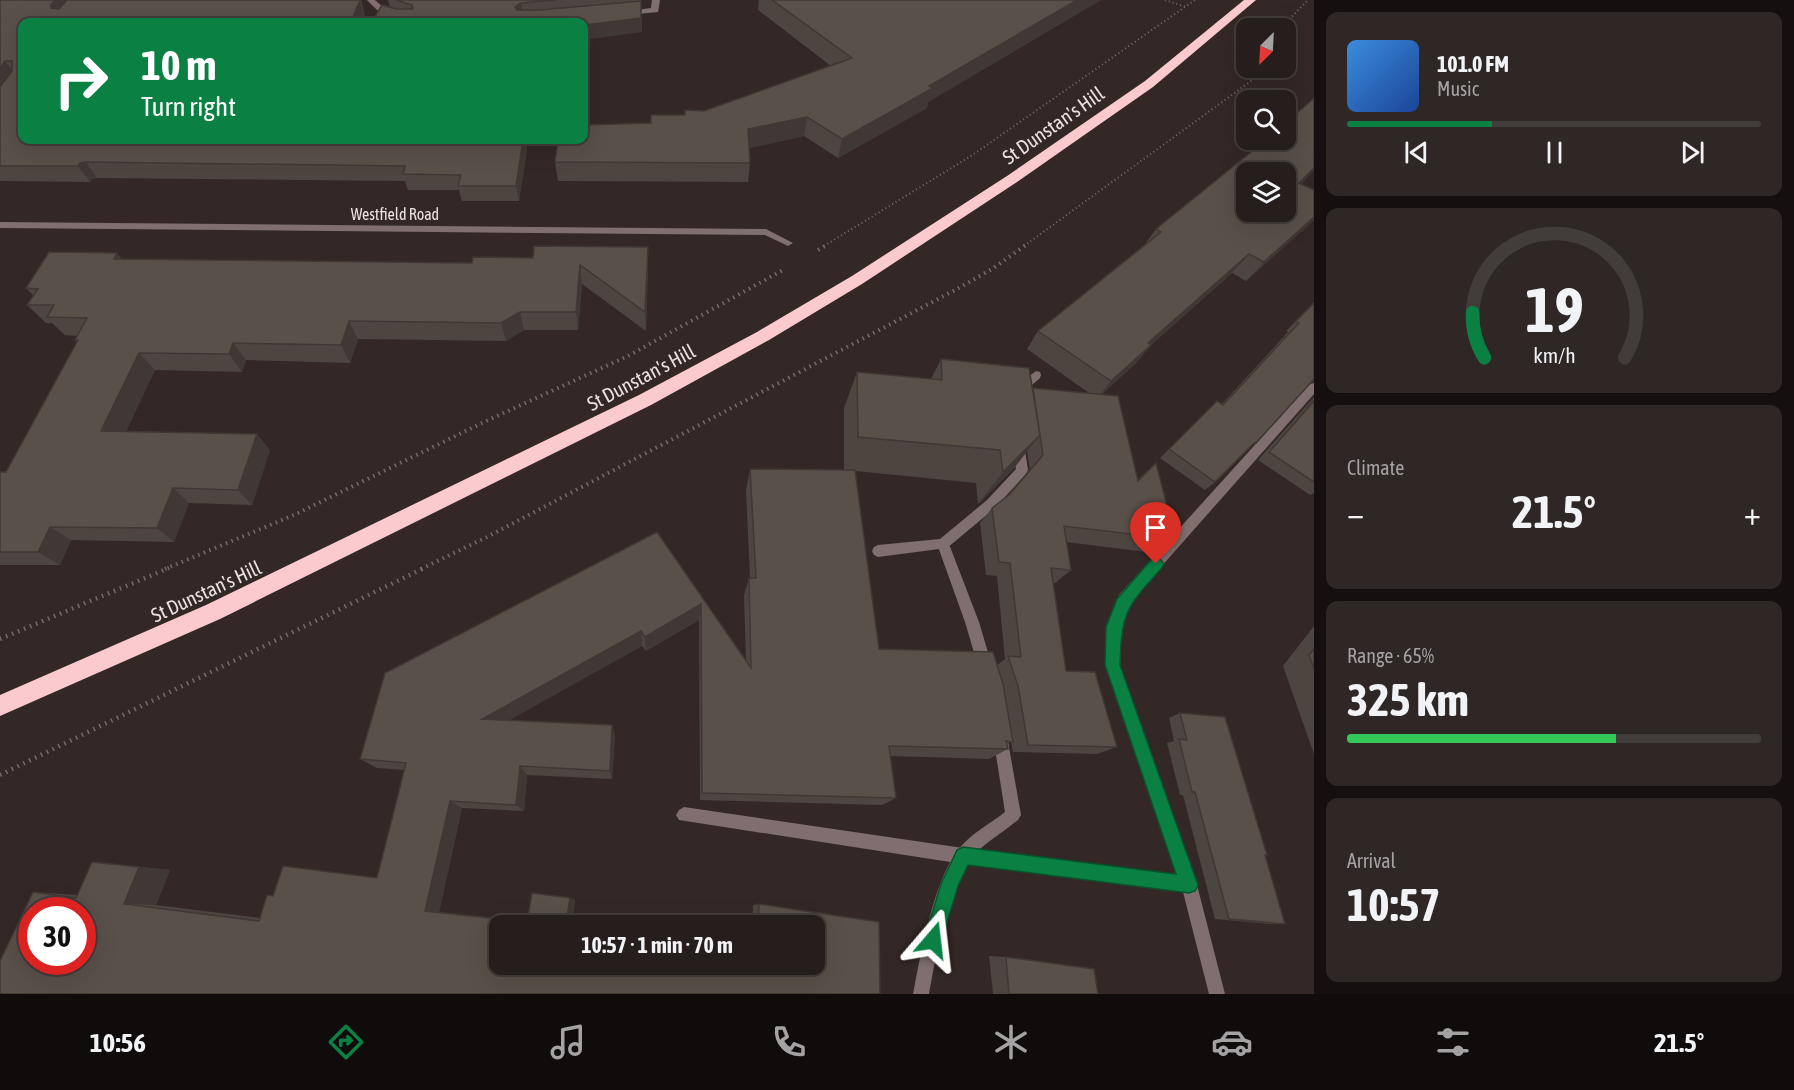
<!DOCTYPE html>
<meta charset="utf-8">
<style>
:root{--surface:#261e1c;--page:#2e2725;--text:#f1f3f6;--muted:#a4a2a3;--line:#423c3b;--accent:#0b8043}
body{margin:0;font-family:"Asap Condensed",sans-serif;background:var(--page);color:var(--text);height:100vh;display:flex;flex-direction:column;font-size:22px;white-space:nowrap}
*{box-sizing:border-box;margin:0}
p{font-size:20px;color:var(--muted)}
.icon{flex:none;width:33px;height:33px;fill:none;stroke:currentColor;stroke-width:2;stroke-linecap:round;stroke-linejoin:round}
.map{position:relative;flex:1;overflow:hidden}
.side{display:flex;flex-direction:column;gap:12px;padding:12px;background:#15100f;width:480px}
.side>*{flex:none}
.banner{position:absolute;left:18px;top:18px;width:570px;height:126px;border-radius:12px;box-shadow:0 6px 24px #0002,0 0 0 2px var(--line);background:#0b8043;color:#fff;overflow:hidden}
.needle{width:39px;rotate:204deg}
.controls{position:absolute;left:1236px;top:18px;display:grid;gap:12px}
.controls a{display:grid;place-items:center;width:60px;height:60px;border-radius:12px;background:var(--surface);box-shadow:0 6px 24px #0002,0 0 0 2px var(--line);font-size:30px}
.speed{position:absolute;left:18px;top:897px;display:flex;gap:12px;font-size:30px;font-weight:700;text-align:center}
.speed>*{display:grid;place-content:center;width:78px;height:78px;border-radius:50%;background:var(--surface);box-shadow:0 6px 24px #0002,0 0 0 2px var(--line);line-height:1}
.speed .limit{border:9px solid #d22;background:#fff;color:#111}
.pin{position:absolute;display:grid;place-items:center;width:51px;height:51px;color:#fff;margin:-62px -26px;border-radius:50% 50% 50% 0;rotate:-45deg;box-shadow:0 0 6px #0007}
.pin .icon{rotate:45deg}
.me{position:absolute;width:66px;margin:-33px;rotate:17deg;stroke-linejoin:round;filter:drop-shadow(0 0 4px #0008)}
.turn{display:flex;align-items:center;gap:21px;height:126px;padding:0 24px;font-size:27px}
.turn .icon{width:78px;height:78px;stroke-width:2.5}
.turn b{display:block;font-size:42px;line-height:51px}
.big{font-size:45px;font-weight:700;line-height:1.1}
.side .card{flex:1;display:flex;flex-direction:column;justify-content:center;gap:9px;min-width:0;padding:0 21px;border-radius:12px;background:var(--page)}
.side .dial{align-items:center;gap:0}
.dial svg{height:156px;overflow:visible;fill:none;stroke:var(--line);stroke-width:7;stroke-linecap:round;text-anchor:middle}
.dial text{fill:var(--text);stroke:none}
.song{display:flex;align-items:center;gap:18px}
.cover{width:72px;height:72px;border-radius:9px;background:linear-gradient(135deg,hsl(210 70% 55%),hsl(220 70% 35%))}
.played{height:6px;border-radius:3px;background:linear-gradient(90deg,var(--accent) 35%,var(--line) 35%)}
.keys{display:flex;justify-content:space-around;direction:ltr}
.heat{display:flex;justify-content:space-between;align-items:center;font-size:33px;direction:ltr}
.charge{height:9px;border-radius:4px;background:linear-gradient(90deg,#34c759 65%,var(--line) 0)}
.trip{position:absolute;left:489px;top:915px;width:336px;height:60px;border-radius:12px;background:var(--surface);box-shadow:0 6px 24px #0002,0 0 0 2px var(--line);font-weight:700;line-height:60px;text-align:center}
.tab-bar{display:flex;height:96px;justify-content:space-around;align-items:center;background:#0f0c0b;color:var(--muted)}
.tab-bar .icon{width:42px;height:42px}
.tab-bar .selected{color:var(--accent)}
.tab-bar b{font-size:27px;color:var(--text)}
main{display:flex;flex:1;min-height:0}
.map>svg:first-child{display:block}
.lines{fill:none;stroke-linecap:round;stroke-linejoin:round}
.path-far2{stroke:#756c69;stroke-width:2;stroke-dasharray:1 3;stroke-linecap:butt}
.path-far1{stroke:#756c69;stroke-width:4;stroke-dasharray:1.5 4.5;stroke-linecap:butt}
.path{stroke:#756c69;stroke-width:4.5;stroke-dasharray:1.5 5;stroke-linecap:butt}
.lane{fill:#816e6f;fill-rule:evenodd}
.street{fill:#816e6f;fill-rule:evenodd}
.highway{fill:#facace;fill-rule:evenodd}
.wall{fill:#4d4540;fill-rule:evenodd}
.shaded-wall{fill:#3f3834}
.building{fill:#5a504a;stroke:#3f3834;stroke-width:1.5;fill-rule:evenodd}
.route{fill:#0b8043;stroke:#07532c;stroke-width:1.5}
.labels{text-anchor:middle;dominant-baseline:central;stroke-width:6;stroke-linejoin:round;paint-order:stroke}
.far-street-label{font-size:16px;fill:#eae3e0;stroke:#332825}
.street-label{font-size:20px;fill:#eae3e0;stroke:#332825}
</style>
<main>
<div class="map">
<svg width="1314" height="994" viewBox="0 0 1314 994">
<rect width="100%" height="100%" fill="#332825"/>
<g class="lines">
<g class="path-far2">
<polyline points="1165,0 1186,7"/>
<polyline points="1281,28 1308,0"/>
<polyline points="824,246 971,156 1195,0"/>
<polyline points="1024,246 1269,68"/>
</g>
<g class="path-far1">
<polyline points="818,250 827,245"/>
<polyline points="165,569 294,515 484,422 628,356 783,270"/>
<polyline points="421,569 487,537 957,289 992,269 1026,245"/>
</g>
<g class="path">
<polyline points="0,639 169,568"/>
<polyline points="0,775 424,568"/>
</g>
<g class="lane">
<path d="M367,0H375L393,16L415,22C392,24 382,16 367,0Z"/>
<polygon points="652,0 660,0 658,12 627,15 623,13 627,11 651,8"/>
<polygon points="1036,371 1040,372 1041,375 1040,378 1024,392 1016,392 1015,389 1016,386"/>
<polygon points="1314,383 1314,394 1129,603 1121,627 1119,665 1197,885 1225,994 1209,994 1183,892 963,864 679,820 676,815 679,810 684,807 963,848 1178,876 1105,665 1107,627 1119,595 1310,384"/>
<polygon points="1018,439 1022,441 1024,444 1028,470 1026,474 995,508 947,548 878,557 874,555 872,551 874,547 878,545 940,539 987,500 1016,469 1012,444 1014,441"/>
</g>
<g class="street">
<polygon points="0,222 766,229 793,243 788,246 765,235 0,228"/>
<polygon points="943,538 947,540 949,544 979,622 992,666 990,671 985,673 980,671 978,666 965,622 937,544 939,540"/>
<path d="M1000,729L1005,731L1007,736L1021,815L1018,820C1002,833 981,845 968,861C946,892 936,956 929,994H913C921,953 933,883 958,850C970,834 990,824 1005,812L993,736L995,731Z"/>
</g>
<polygon class="highway" points="1244,0 1256,0 1153,87 1017,182 862,284 769,340 651,405 220,619 0,716 0,695 206,605 639,395 757,332 852,276 1007,176 1145,81"/>
</g>
<g class="wall">
<polygon points="0,0 361,0 365,15 362,22 22,22 22,140 527,149 519,201 462,201 459,190 408,190 405,181 97,178 92,179 90,182 0,181"/>
<polygon points="388,0 641,0 642,32 584,22 372,22 390,8"/>
<polygon points="759,0 1101,0 928,102 927,108 838,158 804,136 749,148 750,163 748,182 558,181 555,162 651,123 704,111 831,66 758,10"/>
<path d="M1314,98V170L1301,184L1314,190V220L1246,281L1232,273L1151,345L1136,363L1101,395L1118,396L1138,479L1156,463L1175,537L1154,553L1066,542L1071,570L1055,583H1053L1066,671L1095,672L1117,747L1097,754L1013,752L1011,742L1007,744L1008,749L989,759L890,756L896,798L882,805L700,800L699,620L646,651L642,646L509,720L612,725L615,736L612,779L527,775L524,811L462,808L439,912L527,921L532,893L575,900L573,917L627,926H500V964H814V926H752L753,905L759,904L879,922L880,994H0V961L33,892L78,895L92,862L170,870L156,905L260,918L267,895H273L283,866L377,878L405,770L377,768L360,759L385,673L657,532L746,660L744,595L749,578H750L746,490L750,469L847,470H844V408L857,372L931,379L941,359L1029,368L1033,389V388L1089,393L1027,349L1038,331L1145,244L1156,229L1266,140H1286V123ZM1246,172H1286V212H1246ZM1027,451L1030,470L1009,495L992,508L980,523L986,575L997,576L1005,659L997,665L993,652L879,649L855,471L976,483L978,504L1014,468ZM32,910H82V962H32Z"/>
<polygon points="648,247 648,266 646,331 582,284 578,330 524,330 506,341 358,339 350,363 246,360 242,372 155,370 126,431 270,450 252,505 189,503 174,542 71,540 60,565 0,565 0,472 6,472 77,342 75,340 78,336 65,335 52,323 46,323 27,305 33,295 26,288 122,259 472,263"/>
<polygon points="1314,302 1314,381 1312,382 1256,443 1245,451 1215,482 1205,490 1160,458 1217,401 1222,404 1288,332 1286,331"/>
<polygon points="1314,397 1314,493 1310,495 1258,460"/>
<polygon points="1314,626 1314,754 1283,666"/>
<polygon points="1180,713 1265,855 1285,924 1270,924 1215,919 1183,795 1180,795 1167,743 1174,741 1169,718"/>
<polygon points="989,956 1006,957 1098,994 993,994"/>
</g>
<g class="shaded-wall">
<polygon points="55,0 76,0 61,21 51,8 51,5"/>
<polygon points="360,0 365,15 362,22 351,22"/>
<polygon points="1077,0 1101,0 928,102 927,108 838,158 842,139 929,86"/>
<polygon points="521,3 523,18 515,7"/>
<polygon points="641,18 642,32 584,40 584,25"/>
<polygon points="5,61 17,77 0,100 0,68"/>
<polygon points="807,117 804,136 746,149 748,129"/>
<polygon points="523,140 525,140 527,149 519,201 516,186"/>
<polygon points="86,162 97,178 92,179 90,182 78,166 80,163"/>
<polygon points="1314,168 1314,170 1286,199 1299,183"/>
<polygon points="1314,217 1314,220 1246,281 1264,262"/>
<polygon points="648,247 648,266 646,331 645,312"/>
<polygon points="117,253 133,272 114,259"/>
<polygon points="1249,254 1232,273 1133,361 1148,343"/>
<polygon points="580,265 582,284 578,330 576,312"/>
<polygon points="520,312 524,330 506,341 501,323"/>
<polygon points="349,321 358,339 350,363 341,345"/>
<polygon points="233,343 246,360 242,372 229,354"/>
<polygon points="1151,345 1136,363 1097,399 1111,381"/>
<polygon points="139,353 155,370 119,447 101,431"/>
<polygon points="257,434 270,450 252,505 238,490"/>
<polygon points="1040,435 1014,468 978,504 1003,472"/>
<polygon points="173,488 189,503 174,542 157,528"/>
<polygon points="50,527 71,540 60,565 38,552"/>
<polygon points="701,604 699,620 646,651 645,637"/>
<polygon points="641,631 642,646 492,730 482,719"/>
<polygon points="612,725 615,736 612,779 610,771"/>
<polygon points="520,766 527,775 524,811 516,805"/>
<polygon points="450,801 462,808 439,912 425,911"/>
<polygon points="139,867 170,870 156,905 124,904"/>
<polygon points="570,898 575,900 573,917 567,917"/>
</g>
<g class="building">
<polygon points="0,0 55,0 51,5 51,8 59,9 67,0 360,0 351,22 22,22 22,140 523,140 516,186 458,186 461,175 403,174 405,166 86,162 80,163 78,166 0,166 0,87 12,71 12,61 5,61 0,68"/>
<polygon points="396,0 556,0 521,3 515,7 517,10 540,10 641,1 641,18 584,25 584,22 372,22 382,5 396,9 413,9 412,5"/>
<polygon points="772,0 1077,0 929,86 933,88 842,139 807,117 748,129 750,163 555,162 558,140 584,140 584,125 651,123 651,115 685,115 685,110 704,111 852,58"/>
<path d="M1314,98V168L1299,183L1314,190V217L1264,262L1249,254L1148,343L1151,345L1111,381L1038,331L1161,232L1156,229L1266,140H1286V123ZM1246,172H1286V212H1246Z"/>
<polygon points="534,246 648,247 645,312 580,265 576,312 520,312 501,323 349,321 341,345 233,343 229,354 139,353 101,431 257,434 238,490 173,488 157,528 50,527 38,552 0,552 0,472 6,472 78,340 75,340 87,318 47,317 54,305 27,305 38,289 26,288 49,252 117,253 114,259 472,263 473,257 533,258"/>
<polygon points="1314,303 1314,379 1256,443 1255,442 1215,482 1169,449 1217,401 1223,405 1299,323 1296,321"/>
<polygon points="941,359 1029,368 1040,435 1003,472 1000,450 858,437 857,372 942,380"/>
<polygon points="1033,388 1118,396 1138,481 1156,463 1175,537 1173,539 1064,526 1071,570 1051,568 1066,671 1095,672 1117,747 1028,745 1018,686 1008,656 1021,657 1010,563 999,562 992,508 1009,495 1043,455"/>
<polygon points="1314,401 1314,482 1269,452"/>
<path d="M750,469L855,470L879,649L993,652L1003,684L1013,742L1006,741L1008,749L889,746L896,798L702,793L701,604L645,637L641,631L482,719L612,725L610,771L520,766L516,805L450,801L425,911L527,922L532,893L570,898L567,917L623,926H500V964H814V926H758L759,904L879,922L880,994H0V961L33,892L76,898L92,862L139,867L124,904L259,921L267,895L273,896L283,866L377,878L406,763L360,759L385,673L657,532L751,668L749,578H756ZM32,910H82V962H32Z"/>
<polygon points="1314,649 1314,669 1309,655"/>
<polygon points="1180,713 1225,717 1267,855 1265,855 1285,924 1229,919 1195,792 1192,792 1179,739 1187,740"/>
<polygon points="1006,957 1094,969 1098,994 1009,994"/>
</g>
<path class="route" d="M1156,558L1161,560L1164,564L1161,569C1126,608 1122,611 1120,665L1198,885L1195,891L1189,893L968,865L958,886L940,946L933,949L927,946L924,940L941,884L957,850L963,847L1176,874L1105,665L1106,627L1117,599L1151,560Z"/>
<g class="labels">
<g class="far-street-label">
<text x="395" y="214">Westfield Road</text>
</g>
<g class="street-label">
<text transform="translate(1053 125) rotate(-35)">St Dunstan's Hill</text>
<text transform="translate(641 377) rotate(-28)">St Dunstan's Hill</text>
<text transform="translate(206 591) rotate(-25)">St Dunstan's Hill</text>
</g>
</g>
</svg>
<div class="controls">
<a><svg class="needle" viewBox="-14 -14 28 28"><path d="M0-13l5 13h-10z" fill="#e53935"/><path d="M0 13l5-13h-10z" fill="#a4a2a3"/></svg></a>
<a><svg class="icon" aria-label="search" viewBox="0 0 24 24"><circle cx="10" cy="10" r="6"/><path d="M15 15l6 6"/></svg></a>
<a><svg class="icon" aria-label="layers" viewBox="0 0 24 24"><path d="M12 4l9 5-9 5-9-5zM3 14l9 5 9-5"/></svg></a>
</div>
<div class="speed"><div class="limit">30</div></div>
<div class="pin" style="left:1156px;top:564px;background:#d93025"><svg class="icon" aria-label="arrive" viewBox="0 0 24 24"><path d="M6 21V4h12l-3 4 3 4H6"/></svg></div>
<svg class="me" style="left:933px;top:940px" viewBox="-20 -20 40 40"><path d="M0-17L14 15 0 8-14 15z" fill="#0b8043" stroke="#fff" stroke-width="4"/></svg>
<div class="trip">10:57 · 1 min · 70 m</div>
<div class="banner">
<div class="turn"><svg class="icon" aria-label="right" viewBox="0 0 24 24"><path d="M7 20v-9h11M14 6l5 5-5 5"/></svg><div><b>10 m</b>Turn right</div></div>
</div>
</div>
<section class="side">
<div class="card">
<div class="song"><i class="cover"></i><div><b>101.0 FM</b><p>Music</p></div></div>
<div class="played"></div>
<div class="keys"><svg class="icon" aria-label="previous" viewBox="0 0 24 24"><path d="M18 5L8 12l10 7zM5 5v14"/></svg><svg class="icon" aria-label="pause" viewBox="0 0 24 24"><path d="M8 5v14M16 5v14"/></svg><svg class="icon" aria-label="next" viewBox="0 0 24 24"><path d="M6 5l10 7-10 7zM19 5v14"/></svg></div>
</div>
<div class="card dial"><svg viewBox="0 0 100 80">
<path d="M14 69A42 42 0 1 1 86 69"/>
<path d="M14 69A42 42 0 0 1 8 46" stroke="#0b8043"/>
<text x="50" y="56" font-size="32" font-weight="700">19</text>
<text x="50" y="72" font-size="11">km/h</text>
</svg></div>
<div class="card"><p>Climate</p>
<div class="heat"><a>−</a><b class="big">21.5°</b><a>+</a></div>
</div>
<div class="card"><p>Range · 65%</p><b class="big">325 km</b><div class="charge"></div></div>
<div class="card"><p>Arrival</p><b class="big">10:57</b></div>
</section>
</main>
<nav class="tab-bar">
<b>10:56</b>
<svg class="icon selected" aria-label="directions" viewBox="0 0 24 24"><path d="M12 3l9 9-9 9-9-9zM9 14v-3h6M13 9l2 2-2 2"/></svg>
<svg class="icon" aria-label="music" viewBox="0 0 24 24"><path d="M9 18V5l10-2v13"/><circle cx="6" cy="18" r="3"/><circle cx="16" cy="16" r="3"/></svg>
<svg class="icon" aria-label="phone" viewBox="0 0 24 24"><path d="M5 4h4l2 5-3 2q2 4 5 5l2-3 5 2v4C11 20 4 13 5 4z"/></svg>
<svg class="icon" aria-label="climate" viewBox="0 0 24 24"><path d="M12 3v18M4 7l16 10M4 17L20 7"/></svg>
<svg class="icon" aria-label="car" viewBox="0 0 24 24"><path d="M5 17H2v-5l4-1 3-4h7l3 4 3 1v5h-3M9 17h6M6 11h13"/><circle cx="7" cy="17" r="2"/><circle cx="17" cy="17" r="2"/></svg>
<svg class="icon" aria-label="filters" viewBox="0 0 24 24"><path d="M4 7h16M4 17h16"/><circle cx="9" cy="7" r="2"/><circle cx="15" cy="17" r="2"/></svg>
<b>21.5°</b>
</nav>
